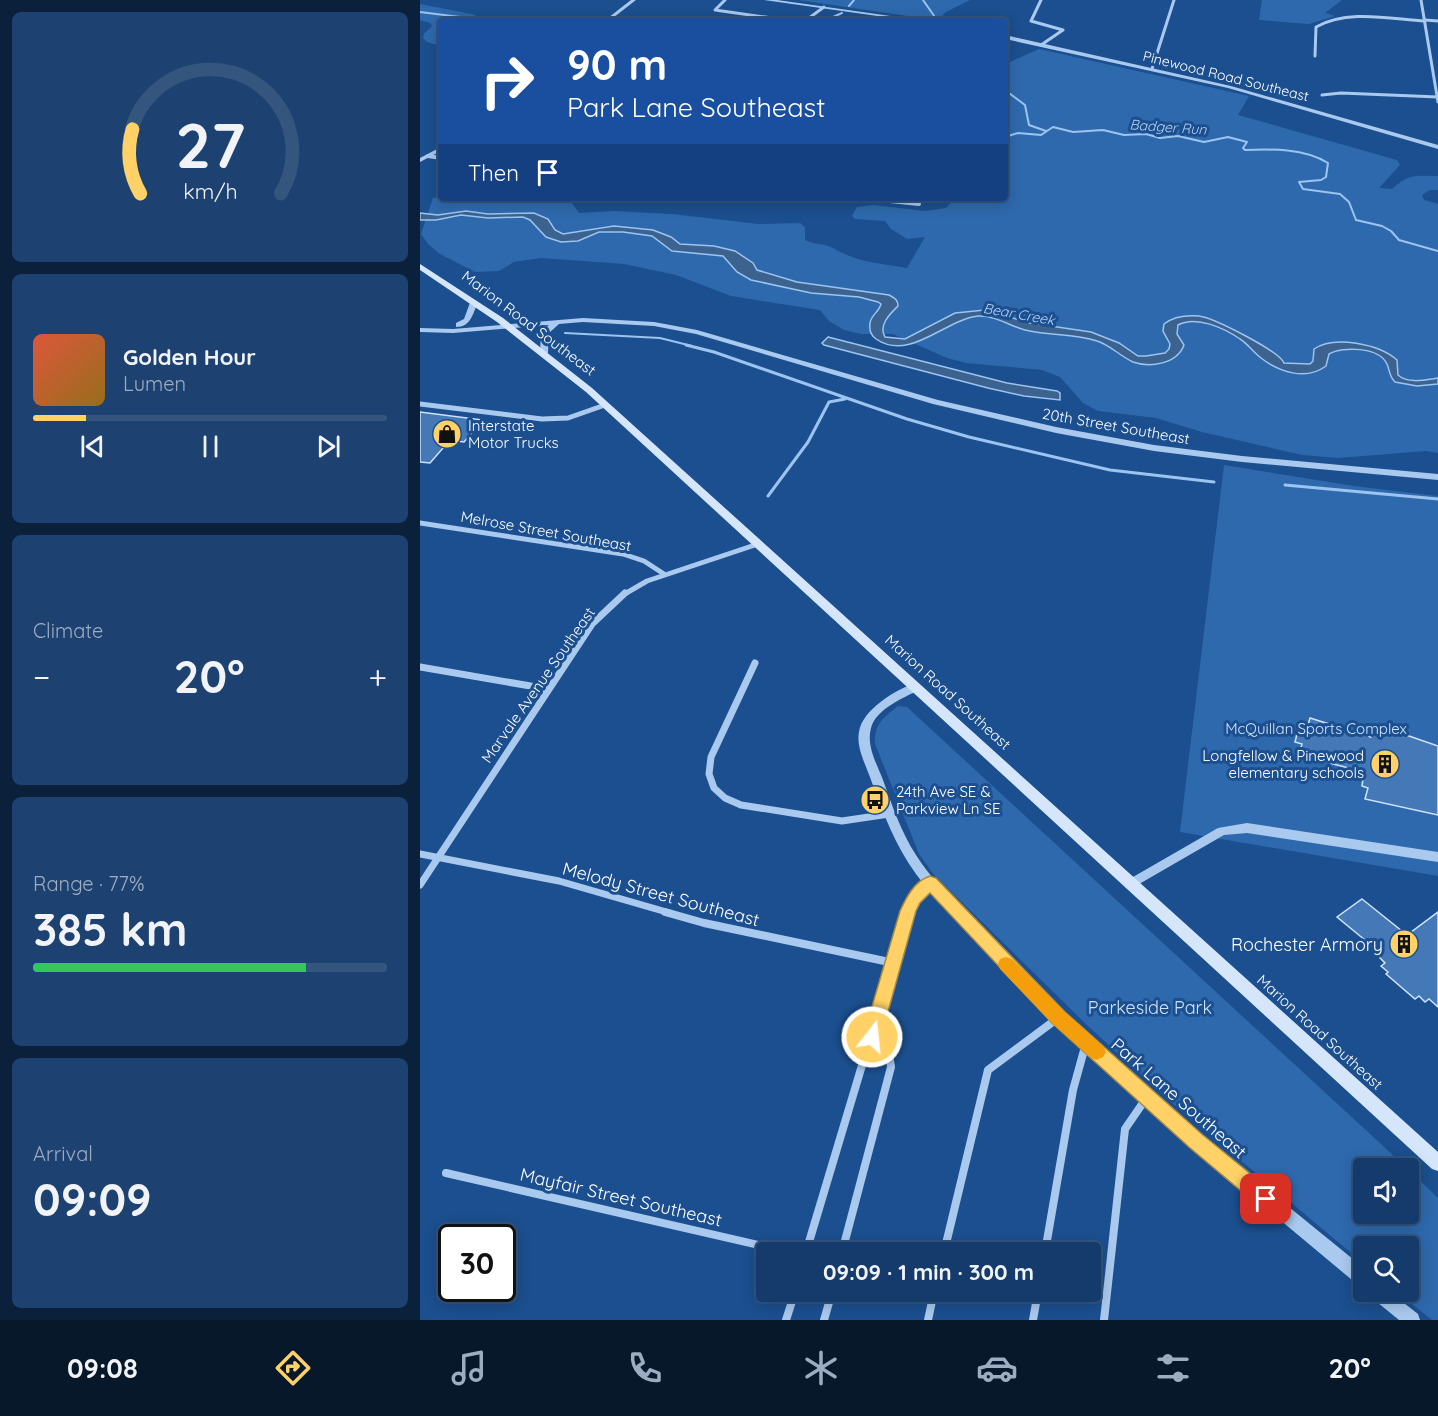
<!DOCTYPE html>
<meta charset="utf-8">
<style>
:root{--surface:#143b6b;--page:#1d4271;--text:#f1f3f6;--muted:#9dadc1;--line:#33557e;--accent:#ffd166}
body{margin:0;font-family:Quicksand,sans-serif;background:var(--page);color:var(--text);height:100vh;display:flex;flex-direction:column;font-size:22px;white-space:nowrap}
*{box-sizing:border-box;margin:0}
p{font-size:20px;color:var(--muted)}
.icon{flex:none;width:33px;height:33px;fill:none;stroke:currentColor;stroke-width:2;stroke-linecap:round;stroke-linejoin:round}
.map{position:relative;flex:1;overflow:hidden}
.panel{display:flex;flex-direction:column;gap:12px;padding:12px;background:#0b203b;width:420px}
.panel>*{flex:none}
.guide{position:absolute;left:18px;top:18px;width:570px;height:183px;border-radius:6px;box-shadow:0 3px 15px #0003,0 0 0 2px var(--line);background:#1a4fa0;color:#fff;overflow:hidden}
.fabs{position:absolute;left:933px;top:1158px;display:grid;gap:12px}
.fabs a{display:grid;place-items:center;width:66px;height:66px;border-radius:6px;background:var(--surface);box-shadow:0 3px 15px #0003,0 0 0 2px var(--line);font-size:30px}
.speed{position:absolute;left:18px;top:1224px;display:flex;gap:12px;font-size:30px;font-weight:700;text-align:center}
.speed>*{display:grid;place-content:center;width:78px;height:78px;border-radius:50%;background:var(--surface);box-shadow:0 3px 15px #0003,0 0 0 2px var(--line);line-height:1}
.speed .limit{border:3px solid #111;border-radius:9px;background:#fff;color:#111}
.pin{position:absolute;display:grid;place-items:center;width:51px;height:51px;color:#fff;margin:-26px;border-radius:12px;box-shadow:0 3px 9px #0006}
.me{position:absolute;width:66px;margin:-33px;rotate:16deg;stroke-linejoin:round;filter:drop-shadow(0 0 4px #0008)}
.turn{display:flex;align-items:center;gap:21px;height:126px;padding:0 30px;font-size:27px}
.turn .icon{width:78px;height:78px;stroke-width:2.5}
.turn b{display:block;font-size:42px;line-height:51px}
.then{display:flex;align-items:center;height:57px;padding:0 30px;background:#0003;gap:12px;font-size:22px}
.big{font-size:45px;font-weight:700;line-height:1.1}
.panel .tile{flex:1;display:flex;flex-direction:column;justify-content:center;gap:9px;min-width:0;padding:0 21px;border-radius:9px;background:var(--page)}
.panel .dial{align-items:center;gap:0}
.dial svg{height:156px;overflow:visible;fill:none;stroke:var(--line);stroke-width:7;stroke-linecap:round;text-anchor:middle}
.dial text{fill:var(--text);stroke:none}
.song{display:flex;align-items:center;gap:18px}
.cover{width:72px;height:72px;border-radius:9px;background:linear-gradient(135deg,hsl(10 70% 55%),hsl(40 70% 35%))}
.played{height:6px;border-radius:3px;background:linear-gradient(90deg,var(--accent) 15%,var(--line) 15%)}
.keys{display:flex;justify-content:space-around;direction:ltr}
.heat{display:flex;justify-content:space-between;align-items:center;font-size:33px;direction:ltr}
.charge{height:9px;border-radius:4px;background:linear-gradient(90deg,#34c759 77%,var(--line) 0)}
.trip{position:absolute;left:336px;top:1242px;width:345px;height:60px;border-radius:6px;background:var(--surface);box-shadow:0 3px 15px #0003,0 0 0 2px var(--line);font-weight:700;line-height:60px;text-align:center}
.tab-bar{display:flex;height:96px;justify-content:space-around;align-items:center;background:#08182b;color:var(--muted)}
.tab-bar .icon{width:42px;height:42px}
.tab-bar .selected{color:var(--accent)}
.tab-bar b{font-size:27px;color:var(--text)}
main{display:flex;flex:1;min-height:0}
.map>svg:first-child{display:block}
.green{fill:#2e69ad}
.water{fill:#3c6290;stroke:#9cc4f0;stroke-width:1.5}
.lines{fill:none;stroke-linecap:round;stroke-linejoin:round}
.stream-far1{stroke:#9cc4f0;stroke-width:2}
.stream{stroke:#9cc4f0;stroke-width:3}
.building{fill:#4478b7;stroke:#cfe3fa;stroke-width:1.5}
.minor-far4{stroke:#a9c9ee;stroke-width:3}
.minor-far3{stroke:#a9c9ee;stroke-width:4}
.minor-far2{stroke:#a9c9ee;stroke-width:5}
.minor-far1{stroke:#a9c9ee;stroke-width:7}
.minor{stroke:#a9c9ee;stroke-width:8}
.tertiary{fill:#a9c9ee;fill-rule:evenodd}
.secondary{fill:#d6e6fa;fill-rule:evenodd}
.route{fill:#ffd166;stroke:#a68842;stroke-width:1.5}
.slow{fill:#f59e0b}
.labels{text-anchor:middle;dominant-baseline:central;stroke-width:6;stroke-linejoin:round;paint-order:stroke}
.far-street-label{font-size:14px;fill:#fff;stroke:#1b4f8f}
.far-water-label{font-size:14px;font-style:italic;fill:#b5d3f5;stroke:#1b4f8f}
.street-label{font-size:15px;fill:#fff;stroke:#1b4f8f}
.poi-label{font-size:15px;fill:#fff;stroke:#1b4f8f;text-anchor:start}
.park-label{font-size:15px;fill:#cfe3fa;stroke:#1b4f8f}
.near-street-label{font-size:18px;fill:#fff;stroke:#1b4f8f}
.near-poi-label{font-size:18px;fill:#fff;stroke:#1b4f8f;text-anchor:end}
.near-park-label{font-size:18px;fill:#cfe3fa;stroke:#1b4f8f}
</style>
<main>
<section class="panel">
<div class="tile dial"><svg viewBox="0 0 100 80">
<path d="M14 69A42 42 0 1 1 86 69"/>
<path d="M14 69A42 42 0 0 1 10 36" stroke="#ffd166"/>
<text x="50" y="56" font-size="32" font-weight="700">27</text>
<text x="50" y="72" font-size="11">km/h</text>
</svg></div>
<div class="tile">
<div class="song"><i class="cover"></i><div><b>Golden Hour</b><p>Lumen</p></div></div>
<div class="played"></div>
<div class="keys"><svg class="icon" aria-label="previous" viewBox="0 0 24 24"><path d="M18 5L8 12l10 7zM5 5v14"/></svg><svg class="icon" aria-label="pause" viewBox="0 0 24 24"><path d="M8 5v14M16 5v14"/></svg><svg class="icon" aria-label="next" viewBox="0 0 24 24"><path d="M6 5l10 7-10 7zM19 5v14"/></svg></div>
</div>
<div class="tile"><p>Climate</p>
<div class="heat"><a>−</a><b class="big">20°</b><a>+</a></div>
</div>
<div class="tile"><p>Range · 77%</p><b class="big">385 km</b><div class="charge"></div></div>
<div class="tile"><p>Arrival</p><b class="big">09:09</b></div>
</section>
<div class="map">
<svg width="1018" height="1320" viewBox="0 0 1018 1320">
<rect width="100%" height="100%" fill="#1b4f8f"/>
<g class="green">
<polygon points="378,0 550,0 526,12 520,18 522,21"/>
<polygon points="842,0 922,0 905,13 915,16 889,24 839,20"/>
<polygon points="0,4 51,14 71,21 21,21 21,46 7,42 3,38 4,34 12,26 10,23 0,20"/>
<path d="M619,49L829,96L818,115L977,160L980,165L959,188L972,189C990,173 995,176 1018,176V190H1010L1002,195L1004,200L1018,204V453L1006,451L918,458L882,455L782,432L736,418L678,411L663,403L640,377L622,370L546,363L527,358L473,334H441L424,330L409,321L400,310L311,296L256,275L204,264L121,258L94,262L79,271L55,272L20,254L8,244L1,234L13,198L21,196V198L150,200L159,213L194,211L252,214L339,224L380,223L385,227V240C394,245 404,243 413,248C439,263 458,263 487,268L505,237L487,239L471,229L465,221L435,219L432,216L437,207L453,205L505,211L526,208L535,198H585V64Z"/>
<polygon points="804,465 934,486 1018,496 1018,876 760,832"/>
<path d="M478,706L487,707L987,1168H944V1214H988L989,1170L1018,1198V1320H1012L977,1292H988V1246H944L943,1263L751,1102L668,1026L514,875L499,854L455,744C454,724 463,718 478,706Z"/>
</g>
<g class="water">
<path d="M46,211L68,214L114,213L128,219L135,230L143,234L194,226L233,230L251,237L260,244L294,246L315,251L333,263L337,270L377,282L469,295C474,298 478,299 478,306C470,314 458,325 465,337L485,339L535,313L565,310L610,323L671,332L699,343L718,356H726L745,353L749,349L750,344L743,331L744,324C754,316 766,315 779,316C794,318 859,351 864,363L890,364L893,361L894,349C914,335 959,344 977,360L978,375C988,384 1005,380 1018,378V384L997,386L975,382C969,376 970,371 967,364C959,347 923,346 909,354L906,366C886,381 859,372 841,358C833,352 828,344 820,339C804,328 776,315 758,325L757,334L764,345C757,364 730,368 713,362C700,356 690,345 677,341C654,333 629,336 605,330C590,326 574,315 558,316C524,320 490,362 456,339C450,335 449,330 450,323C451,315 459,312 461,304L458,302L439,297L391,293L331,280L317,272L303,256L252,251L232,236L203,232H179L158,241L141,242L126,237L110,220L103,217L68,218L41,215L16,220H0V213L18,215Z"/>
<polygon points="408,337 587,383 637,391 640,393 640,400 604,396 568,388 404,345 402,343"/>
</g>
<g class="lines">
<g class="stream-far1">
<polyline points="503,0 517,20"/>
<polyline points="429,6 434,0"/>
<polyline points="0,12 48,18 45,21"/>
<polyline points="404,21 422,13"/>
<polyline points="585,90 605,105 609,125 626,131"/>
<path d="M585,137L598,133L621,135L633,127L653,132L683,130L704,135L726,134L740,138L758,136L784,142L808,137L827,142L823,148L825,150C852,149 884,148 908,163L906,177L901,180L879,182L883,189L920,194L929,202L936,220L962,226L971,231L979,240L1018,251"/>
<polyline points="145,333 240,338 272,346"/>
</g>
<g class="stream">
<polyline points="266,345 294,352 487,419 549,437 690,470 794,482"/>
<polyline points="865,485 1018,499"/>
<polyline points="348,496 388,442 409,402 425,399"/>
</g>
</g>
<g class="building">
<polygon points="0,412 63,420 44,442 30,440 10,463 0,462"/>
<polygon points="890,718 951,737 957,725 1018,746 1018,815 945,799 948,788 942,786 944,772 879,755 882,744 875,742 878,730 886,732"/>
<polygon points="942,899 987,935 1018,912 1018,1007 1009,999 1005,1002 999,996 995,999 966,974 968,972 961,966 965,963 958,956 962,954 917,917"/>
</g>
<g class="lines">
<g class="minor-far4">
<polyline points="305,0 295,10 373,21"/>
<polyline points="621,0 611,21 643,30 621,45"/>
<polyline points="1001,0 1018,102"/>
<polyline points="1005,20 1018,21"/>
<polyline points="385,21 404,7"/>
<path d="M895,56L896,27C928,9 970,19 1005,21"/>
<polyline points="732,69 754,0"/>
<polyline points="902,95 921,93 1018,97"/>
</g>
<g class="minor-far3">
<polyline points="8,156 21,158"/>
<polyline points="440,198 499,204"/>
</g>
<g class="minor-far2">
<polyline points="0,404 122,419 148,418 185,405"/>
<polyline points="0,523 203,554 224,561 244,574"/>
<polyline points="203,595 227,581 338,544"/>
</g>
<g class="minor-far1">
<polyline points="335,663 291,757 289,774 294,788 305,798 321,805 422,821 469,814"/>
<polyline points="0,667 128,689"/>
<polyline points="0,854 139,881 250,913"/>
<polyline points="0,885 172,624 205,593"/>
<polyline points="487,913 494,899 510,883"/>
</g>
<g class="minor">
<polyline points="245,912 284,923 474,963"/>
<polyline points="26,1173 369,1252"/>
<polyline points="386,1252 488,912"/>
<polyline points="422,1252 471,1067 468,1048 452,1037"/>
<polyline points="524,1252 568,1070 638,1018"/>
<polyline points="625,1252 653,1090 666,1043"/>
<polyline points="366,1320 375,1292"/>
<polyline points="404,1320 412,1292"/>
<polyline points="508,1320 514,1292"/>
<polyline points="613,1320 618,1292"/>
<polyline points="684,1320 705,1129 727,1097"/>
</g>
<g class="tertiary">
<polygon points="211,0 216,0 189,21 184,21"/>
<polygon points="344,0 357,0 506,21 493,21"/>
<polygon points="585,35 811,86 1018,145 1018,149 808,88 585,39"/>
<polygon points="21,147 21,151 0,162 0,158"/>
<path d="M51,300L58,302C53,313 51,327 36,327V323L44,319Z"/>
<polygon points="163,318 234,322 277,330 518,400 636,427 734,445 822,456 1018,474 1018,480 822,462 734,451 636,433 513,404 276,334 234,326 163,322 139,324 129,333 128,353 124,355 120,353 121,332 129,325 33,333 0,332 0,328 33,329"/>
<path d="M495,683L499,684L500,687L499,690C483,698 456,709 451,728C446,746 457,764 463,780C472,805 481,832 496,855C522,895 560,927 593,961C702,1072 823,1170 944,1268V1287L938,1285C817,1184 695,1084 585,970C555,939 521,909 496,874C475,845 463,813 451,780C446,765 436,748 439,732C442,710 475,690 495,683Z"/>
<polygon points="827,823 1018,852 1018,862 827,833 804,835 714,887 710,889 706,887 704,884 706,881 798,828"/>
<polygon points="950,1292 970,1292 998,1314 1000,1320 979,1320 952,1298"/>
</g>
<polygon class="secondary" points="0,264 83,318 172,388 1018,1152 1018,1171 1012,1169 166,392 77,322 0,270"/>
</g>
<path class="route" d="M510,876L516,878L645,1012L783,1135L853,1192L856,1199L853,1206L846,1209L839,1206L770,1148L632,1023L510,893L500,903L496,911L461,1037L458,1043L452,1045L446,1043L443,1037L480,911C486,898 494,881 510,876Z"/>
<polygon class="slow" points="586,957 592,959 645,1012 683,1046 686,1052 683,1057 676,1060 670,1057 632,1023 580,969 578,964 580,959"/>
<defs>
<g id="shop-disc" transform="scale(1.5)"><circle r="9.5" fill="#ffd166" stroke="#1b4f8f"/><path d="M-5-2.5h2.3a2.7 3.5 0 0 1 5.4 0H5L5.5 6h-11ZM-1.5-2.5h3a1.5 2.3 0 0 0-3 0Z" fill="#111"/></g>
<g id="building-disc" transform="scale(1.5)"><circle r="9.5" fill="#ffd166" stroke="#1b4f8f"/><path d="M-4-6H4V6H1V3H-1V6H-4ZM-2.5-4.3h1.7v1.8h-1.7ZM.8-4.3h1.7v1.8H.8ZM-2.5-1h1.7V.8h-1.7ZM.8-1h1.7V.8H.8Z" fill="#111"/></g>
<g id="bus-disc" transform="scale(1.5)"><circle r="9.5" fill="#ffd166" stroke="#1b4f8f"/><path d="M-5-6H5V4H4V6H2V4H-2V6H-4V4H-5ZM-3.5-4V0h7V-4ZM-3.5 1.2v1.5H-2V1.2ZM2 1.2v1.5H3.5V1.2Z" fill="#111"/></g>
</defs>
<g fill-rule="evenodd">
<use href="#shop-disc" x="27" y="434"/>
<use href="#building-disc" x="965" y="764"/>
<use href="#bus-disc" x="455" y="800"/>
<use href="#building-disc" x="984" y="944"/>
</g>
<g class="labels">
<g class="far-street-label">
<text transform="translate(806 76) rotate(14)">Pinewood Road Southeast</text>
</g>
<g class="far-water-label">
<text transform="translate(748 127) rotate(4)">Badger Run</text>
<text transform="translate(599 314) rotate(10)">Bear Creek</text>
</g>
<g class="street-label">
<text transform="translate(109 323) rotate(37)">Marion Road Southeast</text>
<text transform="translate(696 426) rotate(10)">20th Street Southeast</text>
<text transform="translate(126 531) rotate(10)">Melrose Street Southeast</text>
<text transform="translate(118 685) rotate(-55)">Marvale Avenue Southeast</text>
<text transform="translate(528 692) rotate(42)">Marion Road Southeast</text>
<text transform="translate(900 1032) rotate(42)">Marion Road Southeast</text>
</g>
<g class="poi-label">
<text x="48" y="425">Interstate<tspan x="48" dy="17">Motor Trucks</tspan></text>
<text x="944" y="755" text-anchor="end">Longfellow &amp; Pinewood<tspan x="944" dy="17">elementary schools</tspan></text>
<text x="476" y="791">24th Ave SE &amp;<tspan x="476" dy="17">Parkview Ln SE</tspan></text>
</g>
<g class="park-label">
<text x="896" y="728">McQuillan Sports Complex</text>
</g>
<g class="near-street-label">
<text transform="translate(241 894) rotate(15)">Melody Street Southeast</text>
<text transform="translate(759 1098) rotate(41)">Park Lane Southeast</text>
<text transform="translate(201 1197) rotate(13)">Mayfair Street Southeast</text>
</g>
<g class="near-poi-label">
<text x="963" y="944">Rochester Armory</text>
</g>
<g class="near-park-label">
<text x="730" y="1007">Parkeside Park</text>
</g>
</g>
</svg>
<div class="fabs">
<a><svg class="icon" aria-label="sound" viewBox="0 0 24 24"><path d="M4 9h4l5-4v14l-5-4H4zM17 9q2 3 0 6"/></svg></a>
<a><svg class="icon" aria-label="search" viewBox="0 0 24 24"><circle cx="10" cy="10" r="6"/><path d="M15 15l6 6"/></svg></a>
</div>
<div class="speed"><div class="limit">30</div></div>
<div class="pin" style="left:846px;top:1199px;background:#d93025"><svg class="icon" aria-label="arrive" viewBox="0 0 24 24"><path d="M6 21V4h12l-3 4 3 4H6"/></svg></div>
<svg class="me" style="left:452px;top:1037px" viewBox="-20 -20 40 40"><circle r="17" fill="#ffd166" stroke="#fff" stroke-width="3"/><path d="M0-11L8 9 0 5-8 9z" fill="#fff"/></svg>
<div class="trip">09:09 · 1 min · 300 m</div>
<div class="guide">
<div class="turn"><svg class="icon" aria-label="right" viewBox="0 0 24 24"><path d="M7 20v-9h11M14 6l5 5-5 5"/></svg><div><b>90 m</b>Park Lane Southeast</div></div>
<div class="then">Then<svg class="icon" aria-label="arrive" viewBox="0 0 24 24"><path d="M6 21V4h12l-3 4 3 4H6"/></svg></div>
</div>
</div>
</main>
<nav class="tab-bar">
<b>09:08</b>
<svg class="icon selected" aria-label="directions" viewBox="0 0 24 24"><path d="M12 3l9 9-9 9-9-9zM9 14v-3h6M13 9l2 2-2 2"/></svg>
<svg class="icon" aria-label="music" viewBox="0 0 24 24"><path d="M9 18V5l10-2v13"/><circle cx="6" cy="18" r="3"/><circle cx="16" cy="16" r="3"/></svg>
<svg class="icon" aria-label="phone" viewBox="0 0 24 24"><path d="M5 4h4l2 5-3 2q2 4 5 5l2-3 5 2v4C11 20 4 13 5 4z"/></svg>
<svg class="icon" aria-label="climate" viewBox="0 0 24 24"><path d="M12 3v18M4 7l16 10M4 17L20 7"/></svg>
<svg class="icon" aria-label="car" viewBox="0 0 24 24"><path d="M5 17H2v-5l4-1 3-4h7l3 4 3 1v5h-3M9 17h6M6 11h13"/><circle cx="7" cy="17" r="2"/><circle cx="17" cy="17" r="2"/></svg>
<svg class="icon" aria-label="filters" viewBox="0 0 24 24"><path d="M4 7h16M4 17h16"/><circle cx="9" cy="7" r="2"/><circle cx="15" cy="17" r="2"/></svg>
<b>20°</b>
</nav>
